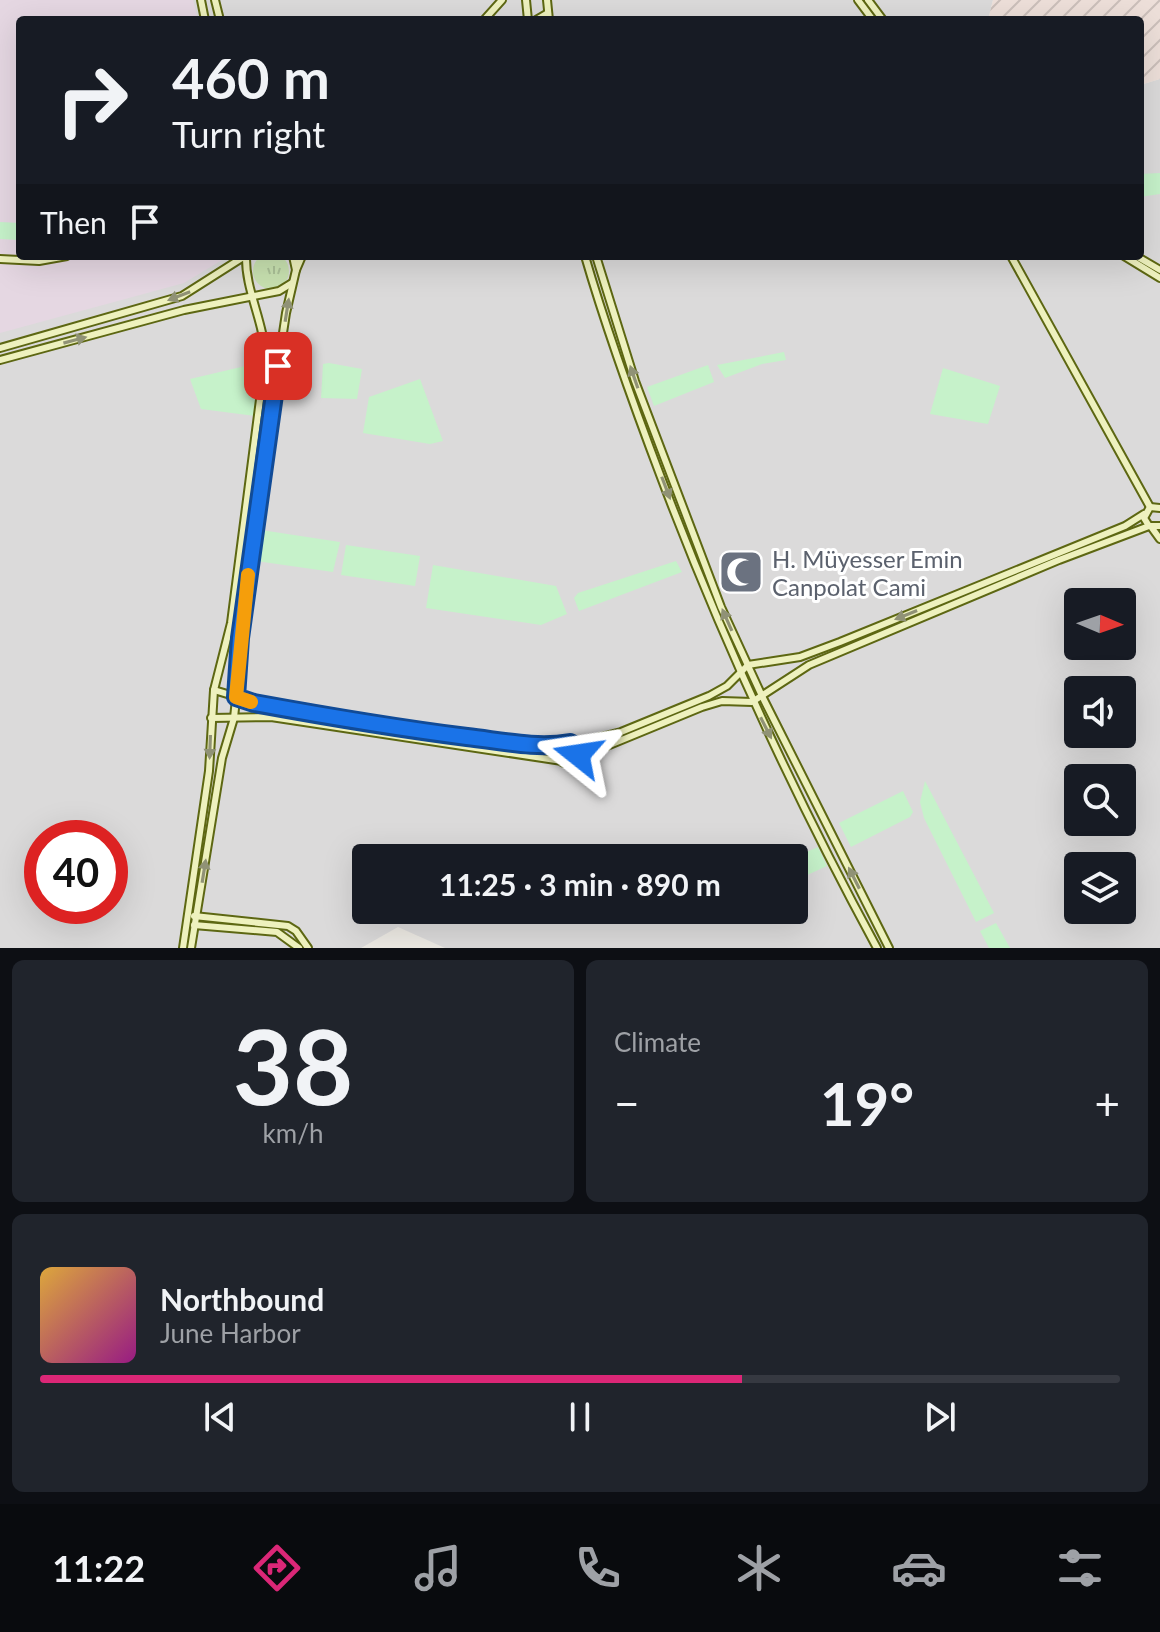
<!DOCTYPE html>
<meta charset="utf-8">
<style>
:root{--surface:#171b24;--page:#20242c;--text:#f1f3f6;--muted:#9ea1a6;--line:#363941;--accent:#db2777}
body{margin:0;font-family:Lato,sans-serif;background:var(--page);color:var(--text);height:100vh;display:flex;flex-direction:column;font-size:30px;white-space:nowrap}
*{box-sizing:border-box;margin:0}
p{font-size:26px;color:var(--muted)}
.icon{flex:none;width:44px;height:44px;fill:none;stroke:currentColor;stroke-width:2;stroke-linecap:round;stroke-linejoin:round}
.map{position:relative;height:948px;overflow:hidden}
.sheet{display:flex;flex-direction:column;gap:12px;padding:12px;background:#0d0f14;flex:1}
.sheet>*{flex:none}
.banner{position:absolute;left:16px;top:16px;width:1128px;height:244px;border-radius:8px;box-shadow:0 8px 32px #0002;background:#171b24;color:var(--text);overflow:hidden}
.needle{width:52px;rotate:92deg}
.fabs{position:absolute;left:1064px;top:588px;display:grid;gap:16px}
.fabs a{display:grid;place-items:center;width:72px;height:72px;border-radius:8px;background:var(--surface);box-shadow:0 8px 32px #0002;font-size:40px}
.speed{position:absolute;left:24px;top:820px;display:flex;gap:16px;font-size:40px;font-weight:700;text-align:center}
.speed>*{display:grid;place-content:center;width:104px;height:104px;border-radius:50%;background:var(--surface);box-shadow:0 8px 32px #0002;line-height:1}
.speed .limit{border:12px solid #d22;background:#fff;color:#111}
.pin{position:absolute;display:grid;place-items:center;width:68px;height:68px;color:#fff;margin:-34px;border-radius:16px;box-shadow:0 4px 12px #0006}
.me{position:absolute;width:88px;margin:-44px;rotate:285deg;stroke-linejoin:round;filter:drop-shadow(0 0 6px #0008)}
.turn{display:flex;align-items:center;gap:28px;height:168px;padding:0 24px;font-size:36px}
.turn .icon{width:104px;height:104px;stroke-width:2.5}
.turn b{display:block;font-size:56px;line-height:68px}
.then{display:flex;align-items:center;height:76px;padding:0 24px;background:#0003;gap:16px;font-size:30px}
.big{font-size:60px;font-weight:700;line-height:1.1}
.sheet .tile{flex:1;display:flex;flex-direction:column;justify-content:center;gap:12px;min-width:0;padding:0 28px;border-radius:12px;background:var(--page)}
.sheet .dial{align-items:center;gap:0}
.dial b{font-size:104px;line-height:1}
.song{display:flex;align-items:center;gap:24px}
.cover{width:96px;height:96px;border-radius:12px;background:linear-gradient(135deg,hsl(40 70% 55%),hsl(310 70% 35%))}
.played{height:8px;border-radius:4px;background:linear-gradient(90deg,var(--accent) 65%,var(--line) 65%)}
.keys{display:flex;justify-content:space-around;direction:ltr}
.heat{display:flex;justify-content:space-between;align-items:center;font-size:44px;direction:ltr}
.sheet .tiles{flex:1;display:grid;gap:12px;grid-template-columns:1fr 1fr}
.tile:last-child{grid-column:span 2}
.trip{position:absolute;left:352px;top:844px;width:456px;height:80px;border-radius:8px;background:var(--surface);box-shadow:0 8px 32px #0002;font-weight:700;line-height:80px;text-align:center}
.tabs{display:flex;height:128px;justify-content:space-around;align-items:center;background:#090b0e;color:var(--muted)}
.tabs .icon{width:56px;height:56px}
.tabs .selected{color:var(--accent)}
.tabs b{font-size:36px;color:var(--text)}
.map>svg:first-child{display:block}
.residential{fill:#dbdada;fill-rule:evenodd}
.industrial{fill:#e5d7e2}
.military{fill:url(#military-furrows)}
.grass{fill:url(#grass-tufts)}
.park{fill:#c6f2ca}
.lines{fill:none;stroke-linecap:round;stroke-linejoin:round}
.secondary-casing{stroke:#5d6712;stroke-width:10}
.secondary{stroke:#eef1be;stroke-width:6}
.oneway{fill:#909276}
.route-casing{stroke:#114b97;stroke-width:20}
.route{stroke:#1a73e8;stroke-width:14}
.slow{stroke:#f59e0b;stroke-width:14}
.labels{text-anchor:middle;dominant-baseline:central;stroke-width:6;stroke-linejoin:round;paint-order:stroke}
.worship-label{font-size:24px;fill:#5b616d;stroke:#fff;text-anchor:start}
</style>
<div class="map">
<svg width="1160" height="948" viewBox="0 0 1160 948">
<defs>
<pattern id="military-furrows" width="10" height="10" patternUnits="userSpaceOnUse" patternTransform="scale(2)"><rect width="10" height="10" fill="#eddfd9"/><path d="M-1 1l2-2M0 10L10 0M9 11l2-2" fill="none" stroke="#cbbfba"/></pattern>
<pattern id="grass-tufts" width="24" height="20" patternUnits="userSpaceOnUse" patternTransform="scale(2)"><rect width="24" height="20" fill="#c8e1b0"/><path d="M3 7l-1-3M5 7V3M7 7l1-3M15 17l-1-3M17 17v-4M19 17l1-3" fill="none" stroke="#abc197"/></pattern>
</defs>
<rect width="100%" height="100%" fill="#edeae4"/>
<path class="residential" d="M0,0H993L988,20H20V256H1140V85L1160,79V948H445L398,927L361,948H0ZM1078,602H1122V646H1078ZM1078,690H1122V734H1078ZM1078,778H1122V822H1078ZM42,838H110V906H42ZM366,858H794V910H366ZM1078,866H1122V910H1078Z"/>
<polygon class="industrial" points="0,0 193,0 198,20 20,20 20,256 225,256 222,260 184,283 0,333"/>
<polygon class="military" points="993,0 1160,0 1160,79 1140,85 1140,20 988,20"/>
<circle class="grass" cx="271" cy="271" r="18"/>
<g class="park">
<polygon points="1160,173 1160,194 1140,197 1140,174"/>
<polygon points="0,222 20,223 20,240 0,239"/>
<polygon points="784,352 786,360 762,364 725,378 717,365"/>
<polygon points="258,363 255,416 201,409 190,379"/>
<polygon points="329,363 362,369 357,399 321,398 323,364"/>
<polygon points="708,365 714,382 654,406 647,387"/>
<polygon points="943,368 1000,386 988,424 930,414"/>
<polygon points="420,379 443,441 430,444 363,433 369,397"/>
<polygon points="261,530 340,542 333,572 256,561"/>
<polygon points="346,545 420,556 415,586 341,575"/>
<polygon points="676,561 682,572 579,611 574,598 578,593"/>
<polygon points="433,565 556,586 567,614 541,625 426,608"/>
<polygon points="925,781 994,913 976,922 924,818 920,802"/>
<polygon points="903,791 913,812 910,817 851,847 839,823"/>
<polygon points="818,847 827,866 794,881 792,858"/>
<polygon points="996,923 1010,948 989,948 980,931"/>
</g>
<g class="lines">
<g class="secondary-casing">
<g id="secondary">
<polyline points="201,0 205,20"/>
<polyline points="215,0 220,20"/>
<polyline points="526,0 528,20"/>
<polyline points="547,0 549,20"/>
<polyline points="858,0 873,20"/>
<polyline points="868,0 883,20"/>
<polyline points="484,20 502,0"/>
<polyline points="536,20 548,13"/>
<path d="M585,256C607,332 634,406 662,480C723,641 795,797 877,948"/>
<polyline points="596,256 635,381 721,607 762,696 889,948"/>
<polyline points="1011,256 1150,507"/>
<polyline points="1124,256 1160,278"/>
<polyline points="1136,256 1160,270"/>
<polyline points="0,259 39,261 67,256"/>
<polyline points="296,270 302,256"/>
<polyline points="0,348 182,296 245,256"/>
<polyline points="0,360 184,310 279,291 292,283"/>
<polyline points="1160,508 1150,507 1144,518 1149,526 1160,526"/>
<polyline points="1152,528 1160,539"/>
<path d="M214,690C318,723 451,740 560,747"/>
<polyline points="211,718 271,717 562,761"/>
<circle cx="568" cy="754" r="10"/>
<polyline points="573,744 621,732 709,696 727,686 748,665 800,657 840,642 1125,526 1144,514"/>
<polyline points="578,758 702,707 722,701 752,702 809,665 1059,560 1149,526"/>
<polyline points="194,916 288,926 296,931 308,948"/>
<polyline points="194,925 277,932 299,948"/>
<path d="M183,948L209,771L214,690L231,623L265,361C266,324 245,292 246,256"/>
<polyline points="191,948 222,758 234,718 254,525 286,313 296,270 293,256"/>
</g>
</g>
<use href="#secondary" class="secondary"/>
</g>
<defs><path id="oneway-solid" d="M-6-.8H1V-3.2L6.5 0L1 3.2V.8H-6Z" transform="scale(2)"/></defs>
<g class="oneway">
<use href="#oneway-solid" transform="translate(179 296) rotate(159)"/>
<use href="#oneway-solid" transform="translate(287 310) rotate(-81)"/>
<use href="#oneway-solid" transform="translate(75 340) rotate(-15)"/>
<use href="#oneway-solid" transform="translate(634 377) rotate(-109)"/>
<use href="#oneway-solid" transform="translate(666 488) rotate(69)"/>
<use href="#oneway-solid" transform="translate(906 615) rotate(158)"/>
<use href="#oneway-solid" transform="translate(727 620) rotate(-114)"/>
<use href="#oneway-solid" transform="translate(766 728) rotate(63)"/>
<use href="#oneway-solid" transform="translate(210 747) rotate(92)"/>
<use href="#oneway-solid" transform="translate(204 871) rotate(-81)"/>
<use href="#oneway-solid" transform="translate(854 878) rotate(-117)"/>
</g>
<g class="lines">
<g class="route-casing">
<path id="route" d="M278,366L240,638L236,697L254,703C325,716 396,728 467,737C502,741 537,749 570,743L576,746L578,755"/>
</g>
<use href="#route" class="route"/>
<polyline class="slow" points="248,575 236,697 251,702"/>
</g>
<defs>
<g id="mosque-square" transform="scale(2.3)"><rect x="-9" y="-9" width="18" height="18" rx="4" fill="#6b7280" stroke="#fff"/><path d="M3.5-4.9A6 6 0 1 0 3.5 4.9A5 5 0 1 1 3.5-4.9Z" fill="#fff"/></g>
</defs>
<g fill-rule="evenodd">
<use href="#mosque-square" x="741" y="572"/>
</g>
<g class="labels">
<g class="worship-label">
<text x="772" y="558">H. Müyesser Emin<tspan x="772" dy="28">Canpolat Cami</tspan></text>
</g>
</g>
</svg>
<div class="fabs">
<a><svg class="needle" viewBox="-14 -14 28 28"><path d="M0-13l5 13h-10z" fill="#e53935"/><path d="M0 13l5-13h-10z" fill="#9ea1a6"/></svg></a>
<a><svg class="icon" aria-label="sound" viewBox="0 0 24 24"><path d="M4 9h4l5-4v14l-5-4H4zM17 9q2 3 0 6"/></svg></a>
<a><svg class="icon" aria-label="search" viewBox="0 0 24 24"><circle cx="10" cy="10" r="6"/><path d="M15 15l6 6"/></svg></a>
<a><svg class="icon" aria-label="layers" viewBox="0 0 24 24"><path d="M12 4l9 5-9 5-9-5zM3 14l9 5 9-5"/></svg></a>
</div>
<div class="speed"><div class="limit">40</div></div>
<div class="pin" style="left:278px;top:366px;background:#d93025"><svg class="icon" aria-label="arrive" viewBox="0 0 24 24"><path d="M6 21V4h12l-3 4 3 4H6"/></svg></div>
<svg class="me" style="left:578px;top:755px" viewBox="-20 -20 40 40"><path d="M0-17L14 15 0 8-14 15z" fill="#1a73e8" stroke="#fff" stroke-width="4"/></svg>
<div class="trip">11:25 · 3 min · 890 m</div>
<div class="banner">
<div class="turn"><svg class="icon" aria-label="right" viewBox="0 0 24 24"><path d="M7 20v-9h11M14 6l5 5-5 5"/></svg><div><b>460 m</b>Turn right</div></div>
<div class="then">Then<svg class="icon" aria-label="arrive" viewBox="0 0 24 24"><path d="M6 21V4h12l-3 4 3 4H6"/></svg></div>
</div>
</div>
<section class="sheet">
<div class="tiles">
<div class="tile dial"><b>38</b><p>km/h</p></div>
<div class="tile"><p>Climate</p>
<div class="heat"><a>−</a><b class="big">19°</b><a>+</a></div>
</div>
<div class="tile">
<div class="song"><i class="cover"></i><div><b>Northbound</b><p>June Harbor</p></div></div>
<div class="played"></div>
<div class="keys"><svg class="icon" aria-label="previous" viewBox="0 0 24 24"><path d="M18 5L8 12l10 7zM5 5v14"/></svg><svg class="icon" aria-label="pause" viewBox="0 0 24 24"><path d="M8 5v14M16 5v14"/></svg><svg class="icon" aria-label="next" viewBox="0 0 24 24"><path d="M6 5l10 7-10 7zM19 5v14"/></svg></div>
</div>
</div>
</section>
<nav class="tabs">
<b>11:22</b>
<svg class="icon selected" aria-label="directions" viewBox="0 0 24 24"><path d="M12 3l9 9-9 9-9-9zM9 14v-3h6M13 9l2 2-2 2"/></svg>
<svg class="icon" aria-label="music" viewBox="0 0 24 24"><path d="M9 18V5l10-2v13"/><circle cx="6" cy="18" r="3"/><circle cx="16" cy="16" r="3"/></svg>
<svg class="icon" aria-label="phone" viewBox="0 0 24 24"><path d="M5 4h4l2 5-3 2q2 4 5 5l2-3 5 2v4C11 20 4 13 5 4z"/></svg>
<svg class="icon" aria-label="climate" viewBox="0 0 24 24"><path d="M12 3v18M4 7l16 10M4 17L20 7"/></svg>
<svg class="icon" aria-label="car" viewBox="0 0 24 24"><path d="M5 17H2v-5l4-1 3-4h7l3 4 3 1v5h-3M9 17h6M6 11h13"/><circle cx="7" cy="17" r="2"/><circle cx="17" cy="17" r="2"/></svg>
<svg class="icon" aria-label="filters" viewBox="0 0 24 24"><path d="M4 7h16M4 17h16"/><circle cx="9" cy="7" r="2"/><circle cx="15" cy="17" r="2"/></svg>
</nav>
